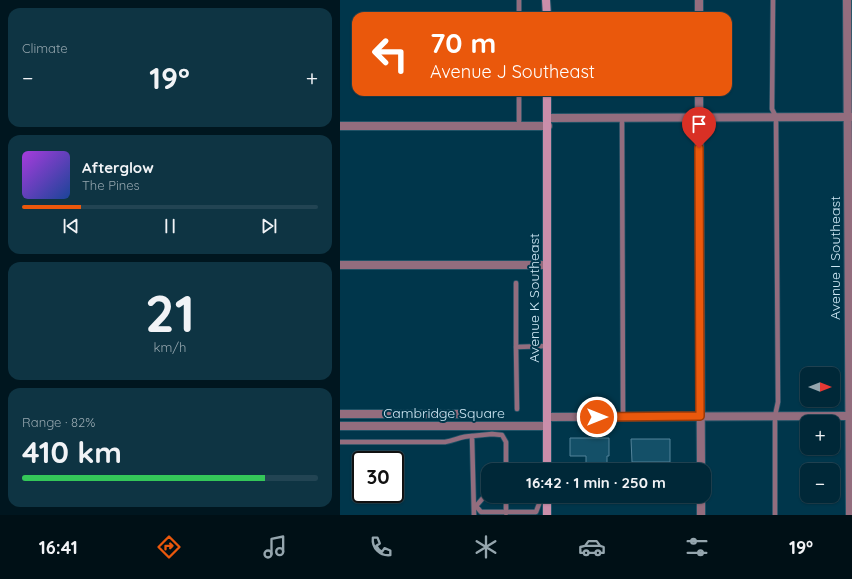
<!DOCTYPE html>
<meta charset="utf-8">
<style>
:root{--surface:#002838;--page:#0e3443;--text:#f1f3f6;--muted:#95a6ae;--line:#224453;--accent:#ea580c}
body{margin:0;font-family:Quicksand,sans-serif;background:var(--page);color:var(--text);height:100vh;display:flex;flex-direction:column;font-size:15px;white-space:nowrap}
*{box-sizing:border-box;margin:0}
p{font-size:13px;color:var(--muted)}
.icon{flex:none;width:22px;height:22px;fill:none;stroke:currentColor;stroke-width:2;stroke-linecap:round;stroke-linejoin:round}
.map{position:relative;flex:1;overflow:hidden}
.sheet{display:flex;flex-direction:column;gap:8px;padding:8px;background:#00161f;width:340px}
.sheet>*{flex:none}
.guide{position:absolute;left:12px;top:12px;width:380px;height:84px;border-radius:12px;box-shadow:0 1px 3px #0004,0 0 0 1px var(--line);background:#ea580c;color:#fff;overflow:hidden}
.needle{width:26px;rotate:90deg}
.fabs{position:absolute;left:460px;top:367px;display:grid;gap:8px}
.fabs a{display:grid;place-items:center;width:40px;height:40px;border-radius:8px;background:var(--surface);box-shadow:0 1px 3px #0004,0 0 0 1px var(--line);font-size:20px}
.speed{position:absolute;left:12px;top:451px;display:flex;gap:8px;font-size:20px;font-weight:700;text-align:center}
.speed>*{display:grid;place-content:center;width:52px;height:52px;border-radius:50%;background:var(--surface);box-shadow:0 1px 3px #0004,0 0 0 1px var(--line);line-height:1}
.speed .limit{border:2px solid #111;border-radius:6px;background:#fff;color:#111}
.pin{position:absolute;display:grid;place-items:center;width:34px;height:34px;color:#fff;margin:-41px -17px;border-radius:50% 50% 50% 0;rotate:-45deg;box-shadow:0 0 4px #0007}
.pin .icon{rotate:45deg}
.me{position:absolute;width:44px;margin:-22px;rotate:90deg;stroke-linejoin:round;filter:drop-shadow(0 0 3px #0008)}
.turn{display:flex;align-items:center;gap:14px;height:84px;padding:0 12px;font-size:18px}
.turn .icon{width:52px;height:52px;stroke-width:2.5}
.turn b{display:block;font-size:28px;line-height:34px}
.big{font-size:30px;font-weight:700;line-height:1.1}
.sheet .card{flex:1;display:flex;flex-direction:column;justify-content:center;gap:6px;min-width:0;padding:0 14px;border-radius:12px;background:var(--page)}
.sheet .dial{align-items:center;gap:0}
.dial b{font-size:52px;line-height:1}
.song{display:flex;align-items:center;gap:12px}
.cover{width:48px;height:48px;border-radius:6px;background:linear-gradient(135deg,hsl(280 70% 55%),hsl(220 70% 35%))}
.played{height:4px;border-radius:2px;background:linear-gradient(90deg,var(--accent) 20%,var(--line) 20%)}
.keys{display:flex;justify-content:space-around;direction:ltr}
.heat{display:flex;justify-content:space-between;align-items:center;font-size:22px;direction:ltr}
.charge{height:6px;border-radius:3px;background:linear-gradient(90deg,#34c759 82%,var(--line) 0)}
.trip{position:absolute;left:141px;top:463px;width:230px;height:40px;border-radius:12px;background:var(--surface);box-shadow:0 1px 3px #0004,0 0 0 1px var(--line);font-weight:700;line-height:40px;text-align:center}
.tab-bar{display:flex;height:64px;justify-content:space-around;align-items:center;background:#001016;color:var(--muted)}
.tab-bar .icon{width:28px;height:28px}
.tab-bar .active{color:var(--accent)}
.tab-bar b{font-size:18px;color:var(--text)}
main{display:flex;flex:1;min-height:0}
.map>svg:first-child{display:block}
.building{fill:#145068;stroke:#53839a}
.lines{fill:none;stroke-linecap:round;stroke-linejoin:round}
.lane-casing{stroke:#215266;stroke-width:6}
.street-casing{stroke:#215266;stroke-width:10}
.secondary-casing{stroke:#215266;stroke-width:10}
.lane{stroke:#936d7e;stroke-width:4.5}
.street{stroke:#936d7e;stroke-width:8}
.secondary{stroke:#ca8eaa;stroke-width:8}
.route-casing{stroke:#983908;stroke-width:10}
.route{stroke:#ea580c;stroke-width:7}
.labels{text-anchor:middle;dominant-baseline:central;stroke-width:4;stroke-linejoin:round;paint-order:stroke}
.street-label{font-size:14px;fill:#cee7f4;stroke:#00364b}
</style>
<main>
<section class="sheet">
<div class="card"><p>Climate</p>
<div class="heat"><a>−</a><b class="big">19°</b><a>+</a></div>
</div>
<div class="card">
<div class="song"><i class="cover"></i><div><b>Afterglow</b><p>The Pines</p></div></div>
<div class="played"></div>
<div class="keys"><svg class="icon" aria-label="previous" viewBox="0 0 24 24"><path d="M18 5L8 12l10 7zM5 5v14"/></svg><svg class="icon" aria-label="pause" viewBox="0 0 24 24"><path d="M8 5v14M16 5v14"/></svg><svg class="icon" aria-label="next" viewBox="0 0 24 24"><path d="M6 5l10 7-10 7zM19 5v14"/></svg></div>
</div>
<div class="card dial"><b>21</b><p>km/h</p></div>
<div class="card"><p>Range · 82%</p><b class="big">410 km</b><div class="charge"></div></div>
</section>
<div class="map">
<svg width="512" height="515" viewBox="0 0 512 515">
<rect width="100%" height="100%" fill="#00364b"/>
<g class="building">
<polygon points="230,438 269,438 269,456 267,456 267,470 246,470 246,456 230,456"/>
<polygon points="291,439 330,439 330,462 292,462"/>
</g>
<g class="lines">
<g class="lane-casing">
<g id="lane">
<polyline points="179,0 179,16"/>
<polyline points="433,0 432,109 436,117 438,402 435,416 435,515"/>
<polyline points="179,92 179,126"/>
<polyline points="282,118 283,417"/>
<polyline points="176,347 176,283"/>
<polyline points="177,409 176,347 207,346"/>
<path d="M0,442H105C116,440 121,436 132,436"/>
<polygon points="195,497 199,504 196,512 141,512 136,506 143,498"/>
<polyline points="166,513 166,496"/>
<polyline points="134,515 132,436 152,434 162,435 166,442 166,470"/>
</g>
</g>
<g class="street-casing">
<g id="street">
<polyline points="359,0 359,16"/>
<polyline points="507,0 510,515"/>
<polyline points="359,92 361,470"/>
<polyline points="208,118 512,117"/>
<polyline points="0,126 208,126"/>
<polyline points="0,265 207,265"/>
<polyline points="0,414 124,414"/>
<polyline points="207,417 512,416"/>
<polyline points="0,426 207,426"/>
<polyline points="361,496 361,515"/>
</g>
</g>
<g class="secondary-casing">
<g id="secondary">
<polyline points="206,0 207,16"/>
<polyline points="207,470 207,92"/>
<polyline points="207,496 207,515"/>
</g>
</g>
<use href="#lane" class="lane"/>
<use href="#street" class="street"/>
<use href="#secondary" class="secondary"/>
</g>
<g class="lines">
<g class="route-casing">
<polyline id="route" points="257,417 360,416 359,148"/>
</g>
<use href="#route" class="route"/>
</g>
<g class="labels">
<g class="street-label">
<text transform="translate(495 258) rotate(-90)">Avenue I Southeast</text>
<text transform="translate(194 298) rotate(-90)">Avenue K Southeast</text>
<text x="104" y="413">Cambridge Square</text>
</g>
</g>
</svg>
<div class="fabs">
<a><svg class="needle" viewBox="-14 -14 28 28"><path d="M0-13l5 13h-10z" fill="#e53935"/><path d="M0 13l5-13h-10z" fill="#95a6ae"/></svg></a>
<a>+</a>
<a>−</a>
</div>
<div class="speed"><div class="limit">30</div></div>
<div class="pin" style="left:359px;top:148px;background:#d93025"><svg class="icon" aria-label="arrive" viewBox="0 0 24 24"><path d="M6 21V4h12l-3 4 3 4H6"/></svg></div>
<svg class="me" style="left:257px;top:417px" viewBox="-20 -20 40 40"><circle r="17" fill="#ea580c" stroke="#fff" stroke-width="3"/><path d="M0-11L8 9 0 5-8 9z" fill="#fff"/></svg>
<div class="trip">16:42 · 1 min · 250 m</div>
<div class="guide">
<div class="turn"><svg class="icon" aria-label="left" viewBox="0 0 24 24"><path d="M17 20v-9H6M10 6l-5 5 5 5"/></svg><div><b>70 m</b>Avenue J Southeast</div></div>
</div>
</div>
</main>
<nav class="tab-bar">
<b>16:41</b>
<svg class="icon active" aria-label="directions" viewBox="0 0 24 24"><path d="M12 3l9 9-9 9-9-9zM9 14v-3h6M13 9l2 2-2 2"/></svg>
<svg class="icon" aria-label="music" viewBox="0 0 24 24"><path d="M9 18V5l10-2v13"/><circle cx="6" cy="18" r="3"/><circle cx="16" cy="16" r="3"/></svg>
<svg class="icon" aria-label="phone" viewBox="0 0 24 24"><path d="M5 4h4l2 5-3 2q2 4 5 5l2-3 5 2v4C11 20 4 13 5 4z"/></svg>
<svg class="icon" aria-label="climate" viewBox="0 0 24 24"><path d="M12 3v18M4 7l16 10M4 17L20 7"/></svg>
<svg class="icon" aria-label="car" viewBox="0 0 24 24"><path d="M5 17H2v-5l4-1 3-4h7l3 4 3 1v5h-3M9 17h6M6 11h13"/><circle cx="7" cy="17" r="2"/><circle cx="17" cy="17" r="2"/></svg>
<svg class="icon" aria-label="filters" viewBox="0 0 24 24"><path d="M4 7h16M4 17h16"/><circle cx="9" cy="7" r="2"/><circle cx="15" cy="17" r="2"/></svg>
<b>19°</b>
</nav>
